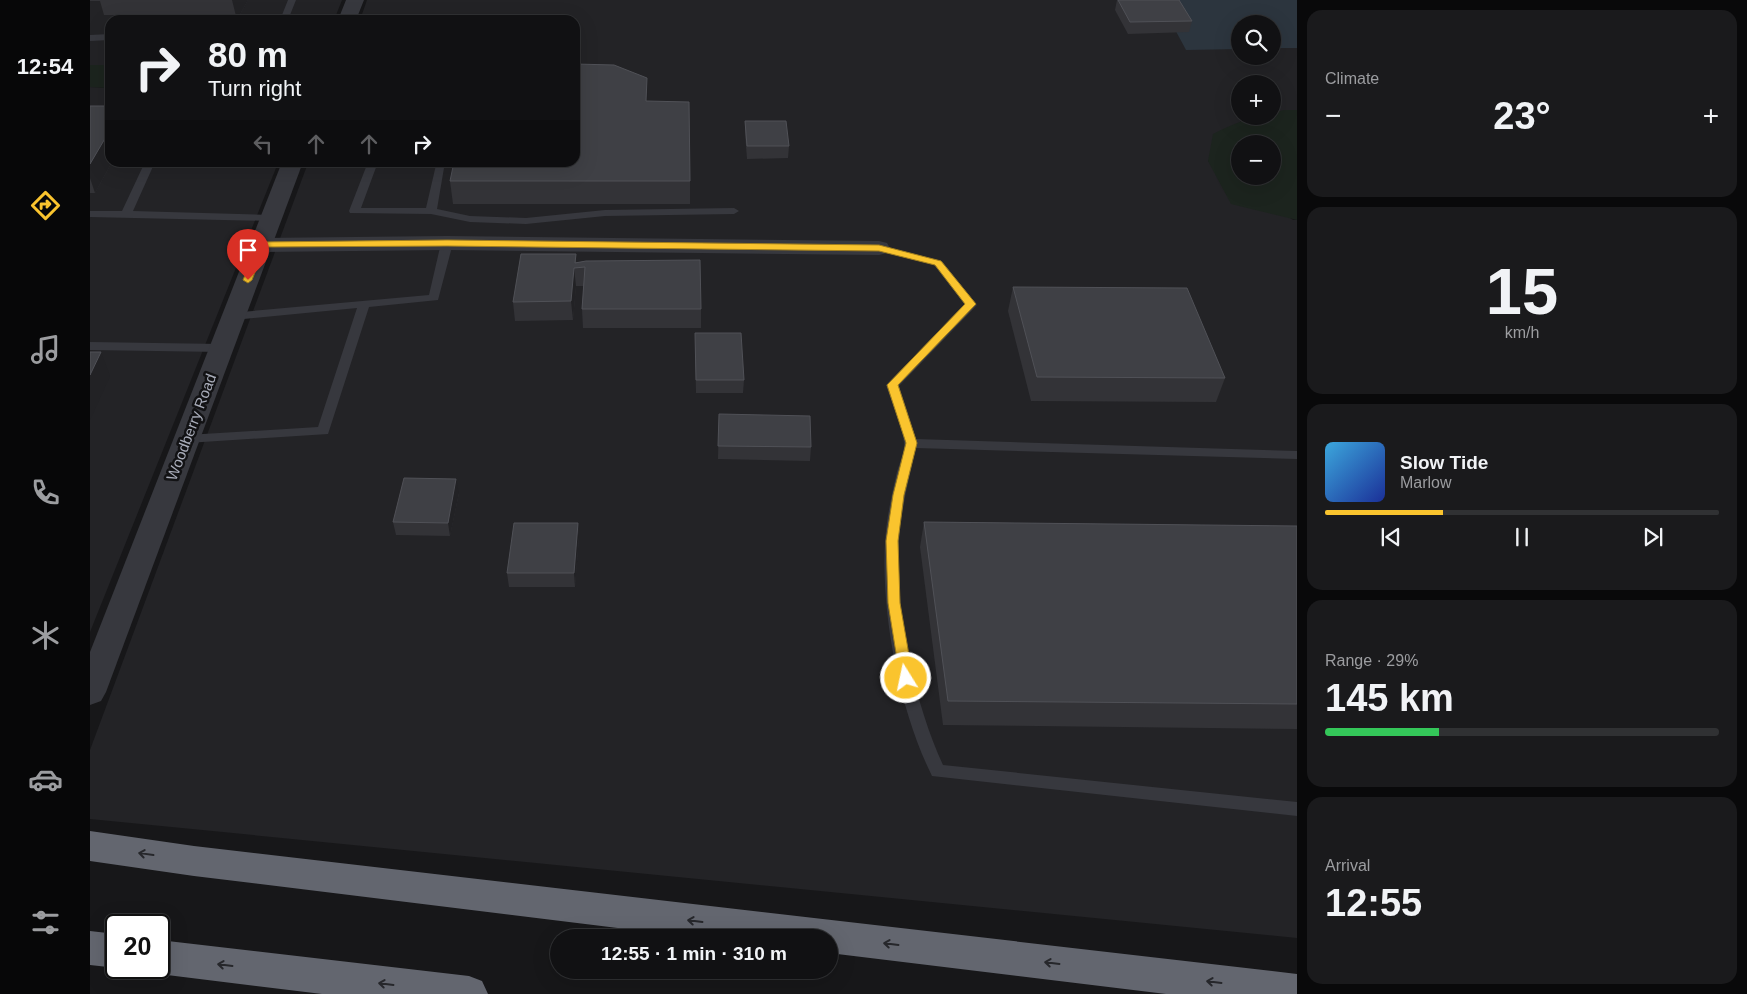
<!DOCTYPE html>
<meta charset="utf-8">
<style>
:root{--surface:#111113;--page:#1a1a1c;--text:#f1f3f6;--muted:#9c9da0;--line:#303133;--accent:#fac42e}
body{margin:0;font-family:Helvetica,sans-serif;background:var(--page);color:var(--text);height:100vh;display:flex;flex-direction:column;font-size:19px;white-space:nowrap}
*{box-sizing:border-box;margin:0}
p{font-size:16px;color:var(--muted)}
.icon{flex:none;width:28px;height:28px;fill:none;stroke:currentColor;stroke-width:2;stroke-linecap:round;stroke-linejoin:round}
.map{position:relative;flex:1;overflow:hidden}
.side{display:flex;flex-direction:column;gap:10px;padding:10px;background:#09090a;width:450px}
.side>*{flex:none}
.guide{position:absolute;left:15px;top:15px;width:475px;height:152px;border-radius:15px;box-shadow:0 5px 20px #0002,0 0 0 1px var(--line);background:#111113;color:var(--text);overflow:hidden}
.buttons{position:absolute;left:1141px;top:15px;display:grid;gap:10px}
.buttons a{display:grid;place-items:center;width:50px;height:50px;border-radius:50%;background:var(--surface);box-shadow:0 5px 20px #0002,0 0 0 1px var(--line);font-size:25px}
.speed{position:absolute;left:15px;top:914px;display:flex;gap:10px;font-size:25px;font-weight:700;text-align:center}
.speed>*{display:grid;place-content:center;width:65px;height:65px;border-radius:50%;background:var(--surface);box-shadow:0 5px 20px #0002,0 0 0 1px var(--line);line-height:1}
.speed .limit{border:2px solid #111;border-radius:8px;background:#fff;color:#111}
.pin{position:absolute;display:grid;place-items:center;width:42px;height:42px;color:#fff;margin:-51px -21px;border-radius:50% 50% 50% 0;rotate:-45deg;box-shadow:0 0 5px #0007}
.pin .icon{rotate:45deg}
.me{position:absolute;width:55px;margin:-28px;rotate:350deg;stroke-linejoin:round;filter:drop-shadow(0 0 4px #0008)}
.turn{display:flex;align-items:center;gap:18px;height:105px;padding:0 20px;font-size:22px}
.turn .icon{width:65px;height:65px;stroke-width:2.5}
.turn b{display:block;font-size:35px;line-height:42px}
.lanes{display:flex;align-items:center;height:48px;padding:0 20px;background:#0003;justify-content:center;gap:25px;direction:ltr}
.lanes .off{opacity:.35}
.big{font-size:38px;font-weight:600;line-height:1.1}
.side .tile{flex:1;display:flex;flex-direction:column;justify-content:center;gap:8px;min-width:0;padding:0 18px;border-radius:15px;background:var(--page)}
.side .dial{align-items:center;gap:0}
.dial b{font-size:65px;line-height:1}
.song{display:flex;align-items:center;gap:15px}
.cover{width:60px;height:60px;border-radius:8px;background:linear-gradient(135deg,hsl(200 70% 55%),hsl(230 70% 35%))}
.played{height:5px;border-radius:2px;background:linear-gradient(90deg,var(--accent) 30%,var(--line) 30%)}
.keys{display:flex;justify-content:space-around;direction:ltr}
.heat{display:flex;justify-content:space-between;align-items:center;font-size:28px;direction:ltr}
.charge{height:8px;border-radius:4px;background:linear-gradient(90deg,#34c759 29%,var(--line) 0)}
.trip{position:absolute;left:460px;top:929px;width:288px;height:50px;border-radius:25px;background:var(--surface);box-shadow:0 5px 20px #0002,0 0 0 1px var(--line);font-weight:600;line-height:50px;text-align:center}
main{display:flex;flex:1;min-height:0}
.tabs{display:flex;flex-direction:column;width:90px;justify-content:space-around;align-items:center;background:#070708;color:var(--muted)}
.tabs .icon{width:35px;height:35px}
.tabs .selected{color:var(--accent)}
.tabs b{font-size:22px;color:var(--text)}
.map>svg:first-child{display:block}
.built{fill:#232326}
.green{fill:#1c241e;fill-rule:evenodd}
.water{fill:#2c353e}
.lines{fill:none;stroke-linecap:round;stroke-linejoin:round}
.service{fill:#37383e;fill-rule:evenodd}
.minor{fill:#37383e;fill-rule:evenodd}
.tertiary{fill:#37383e;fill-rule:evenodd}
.motorway{fill:#63666f;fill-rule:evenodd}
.wall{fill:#333337}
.shaded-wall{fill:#222225}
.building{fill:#3f4045;stroke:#505157}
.oneway{stroke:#26272b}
.route{fill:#fac42e;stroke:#a27f1e}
.labels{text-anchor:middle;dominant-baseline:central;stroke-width:5;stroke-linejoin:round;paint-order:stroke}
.street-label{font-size:15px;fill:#a8acb9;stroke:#121214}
</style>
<main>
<nav class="tabs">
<b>12:54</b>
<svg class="icon selected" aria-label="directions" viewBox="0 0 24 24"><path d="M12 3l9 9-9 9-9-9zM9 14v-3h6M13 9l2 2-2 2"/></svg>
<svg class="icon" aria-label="music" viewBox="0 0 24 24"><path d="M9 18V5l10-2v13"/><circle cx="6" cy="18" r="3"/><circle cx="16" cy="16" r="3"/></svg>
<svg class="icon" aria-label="phone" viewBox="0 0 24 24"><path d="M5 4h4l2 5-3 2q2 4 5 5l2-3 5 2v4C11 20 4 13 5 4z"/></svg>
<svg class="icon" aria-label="climate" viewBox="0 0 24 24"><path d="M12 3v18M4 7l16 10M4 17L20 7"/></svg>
<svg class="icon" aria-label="car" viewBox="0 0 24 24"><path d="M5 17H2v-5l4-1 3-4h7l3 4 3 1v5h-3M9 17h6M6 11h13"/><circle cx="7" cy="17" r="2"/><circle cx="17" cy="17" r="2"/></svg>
<svg class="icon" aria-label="filters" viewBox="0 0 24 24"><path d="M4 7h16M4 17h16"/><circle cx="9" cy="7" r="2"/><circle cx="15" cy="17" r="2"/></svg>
</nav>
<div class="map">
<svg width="1207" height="994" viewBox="0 0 1207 994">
<rect width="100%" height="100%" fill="#171719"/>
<g class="built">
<polygon points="0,0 252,0 244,20 20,20 20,65 0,65"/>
<polygon points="277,0 1069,0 1096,49 1150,49 1150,56 1182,56 1183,48 1207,48 1207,110 1183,113 1182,84 1150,84 1150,116 1170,116 1151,121 1118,161 1203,220 1207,220 1207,938 0,819 0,750 218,163 485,162 485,20 270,20"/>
<polygon points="0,87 20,88 20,162 188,163 0,632"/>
</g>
<g class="green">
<polygon points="0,65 20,65 20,88 0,87"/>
<path d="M1194,110H1207V220L1141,204L1118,161L1123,134C1143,124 1160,116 1182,116L1183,113ZM1150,144H1182V176H1150Z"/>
</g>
<polygon class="water" points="1069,0 1207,0 1207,48 1183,48 1182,24 1150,24 1150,49 1096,50"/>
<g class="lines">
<g class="service">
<polygon points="198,0 206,0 198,20 190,20"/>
<polygon points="20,34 20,40 0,41 0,35"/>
<polygon points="55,162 65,162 43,211 181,215 186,218 181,221 0,217 0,211 32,211"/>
<polygon points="278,162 288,162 271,208 336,208 346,165 344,162 355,162 347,209 380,216 436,218 515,210 644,208 649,211 644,214 515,216 436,224 380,222 341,214 260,213 259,211"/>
<polygon points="357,240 363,243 348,300 279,307 238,434 97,443 92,442 90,439 92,436 97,435 228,427 267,308 144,320 138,316 140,313 339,295 351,243"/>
<path d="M789,245L852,261L887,305L809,386L826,439L1207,451V459L826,448C819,478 811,510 809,541C805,611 824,702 853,765L1207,802V816L842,776C810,711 791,616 795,543C796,521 801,498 806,476C808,466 815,453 814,443C814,432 800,398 796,385L875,305L844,265L785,250L783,248Z"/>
<polygon points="0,342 131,344 137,348 131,352 0,350"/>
</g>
<polygon class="minor" points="357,236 789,241 797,243 800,248 797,253 789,255 357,250 171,252 163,250 160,245 163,240 171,238"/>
<g class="tertiary">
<polygon points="256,0 274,0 266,20 248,20"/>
<polygon points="192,162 213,162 16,692 11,701 0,705 0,652"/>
</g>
<g class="motorway">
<polygon points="0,831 104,846 1207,974 1207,994 1076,994 739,953 739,938 609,938 104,876 0,861"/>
<polygon points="0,931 26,934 27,968 0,965"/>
<polygon points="69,940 379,976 392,981 398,994 232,994 69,974 55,968 69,968"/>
</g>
</g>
<g class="wall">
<polygon points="0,0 186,0 158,0 147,20 65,20 63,15 14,15 10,1 0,1"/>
<polygon points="1027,0 1089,0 1102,21 1099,32 1038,34 1025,10"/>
<polygon points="558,101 600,181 600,204 363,204 360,181"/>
<polygon points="0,106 20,162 22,162 5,193 0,193"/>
<polygon points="655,121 699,146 698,158 657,159 655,133"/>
<polygon points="486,254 486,262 611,309 611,328 493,328 492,309 494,286 486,286 483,320 425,321 423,302"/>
<polygon points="923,287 1135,378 1126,402 941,401 918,311"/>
<polygon points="605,347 654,380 653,393 606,393"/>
<polygon points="629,414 721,447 720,461 628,459"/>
<polygon points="369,493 360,536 306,535 303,522"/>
<polygon points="834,522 1207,526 1207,729 853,725 830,547"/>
<polygon points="488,523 489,537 485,587 419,587 417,573"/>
</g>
<g class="shaded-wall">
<polygon points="142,0 158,0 147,20"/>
<polygon points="557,78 558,100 557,124 556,101"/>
<polygon points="20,130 20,162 22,162 5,193 0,178 0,164"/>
<polygon points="484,268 486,286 483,320 481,301"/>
<polygon points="11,352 20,376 0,420 0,375"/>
<polygon points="366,479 369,493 360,536 358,523"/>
<polygon points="488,523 489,537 485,587 484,573"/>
</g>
<g class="building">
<polygon points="1028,0 1089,0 1102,21 1040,22"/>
<polygon points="485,64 524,65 557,78 556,101 599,102 600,181 360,181 364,162 485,162"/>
<polygon points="0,106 20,106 20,130 0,164"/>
<polygon points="655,121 696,121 699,146 657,146"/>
<polygon points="431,254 486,254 485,263 496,261 610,260 611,309 492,309 495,267 484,268 481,301 423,302"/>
<polygon points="923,287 1097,288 1135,378 947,377"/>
<polygon points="605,333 651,333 654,380 606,380"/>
<polygon points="0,352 11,352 0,375"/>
<polygon points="629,414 720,416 721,447 628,446"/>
<polygon points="314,478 366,479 358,523 303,522"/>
<polygon points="834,522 1207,526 1207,704 858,701"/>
<polygon points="424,523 488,523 484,573 417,573"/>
</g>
<defs><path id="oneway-shaft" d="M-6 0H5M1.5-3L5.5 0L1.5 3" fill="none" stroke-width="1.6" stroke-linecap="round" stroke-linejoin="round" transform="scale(1.25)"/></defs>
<g class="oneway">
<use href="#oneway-shaft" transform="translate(56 854) rotate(-172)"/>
<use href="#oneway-shaft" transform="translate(605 921) rotate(-173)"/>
<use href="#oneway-shaft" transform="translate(801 944) rotate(-173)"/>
<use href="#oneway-shaft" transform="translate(962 963) rotate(-173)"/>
<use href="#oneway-shaft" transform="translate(135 965) rotate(-173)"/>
<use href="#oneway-shaft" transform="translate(1124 982) rotate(-173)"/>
<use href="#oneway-shaft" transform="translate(296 984) rotate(-173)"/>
</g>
<polygon class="route" points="357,240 789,245 851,261 886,304 808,385 827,443 814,495 808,541 810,603 823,678 821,681 812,681 810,678 798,603 796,541 803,495 816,443 797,385 875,304 845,265 789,251 357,246 175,247 162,280 158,283 153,280 167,245 171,242"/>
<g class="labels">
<g class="street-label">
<text transform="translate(101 427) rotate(-69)">Woodberry Road</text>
</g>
</g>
</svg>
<div class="buttons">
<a><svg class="icon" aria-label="search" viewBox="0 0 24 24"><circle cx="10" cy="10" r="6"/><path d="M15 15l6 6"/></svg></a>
<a>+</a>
<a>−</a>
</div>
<div class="speed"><div class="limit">20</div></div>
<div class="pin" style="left:158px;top:280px;background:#d93025"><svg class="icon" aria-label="arrive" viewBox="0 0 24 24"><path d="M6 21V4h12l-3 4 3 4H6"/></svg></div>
<svg class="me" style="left:816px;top:678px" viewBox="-20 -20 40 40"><circle r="17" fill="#fac42e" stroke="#fff" stroke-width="3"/><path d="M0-11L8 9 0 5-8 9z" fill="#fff"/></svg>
<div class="trip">12:55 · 1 min · 310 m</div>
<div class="guide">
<div class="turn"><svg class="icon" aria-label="right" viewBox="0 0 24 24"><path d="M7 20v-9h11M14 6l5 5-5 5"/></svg><div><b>80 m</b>Turn right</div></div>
<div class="lanes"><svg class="icon off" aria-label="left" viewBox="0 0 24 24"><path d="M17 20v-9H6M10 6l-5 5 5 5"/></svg><svg class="icon off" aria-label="ahead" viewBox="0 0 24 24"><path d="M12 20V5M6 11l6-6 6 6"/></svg><svg class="icon off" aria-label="ahead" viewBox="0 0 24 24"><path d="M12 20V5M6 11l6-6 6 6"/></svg><svg class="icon" aria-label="right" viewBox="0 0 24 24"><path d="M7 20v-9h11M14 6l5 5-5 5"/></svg></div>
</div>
</div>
<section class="side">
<div class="tile"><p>Climate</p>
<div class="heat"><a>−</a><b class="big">23°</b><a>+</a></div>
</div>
<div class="tile dial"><b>15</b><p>km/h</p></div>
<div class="tile">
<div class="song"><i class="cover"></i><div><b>Slow Tide</b><p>Marlow</p></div></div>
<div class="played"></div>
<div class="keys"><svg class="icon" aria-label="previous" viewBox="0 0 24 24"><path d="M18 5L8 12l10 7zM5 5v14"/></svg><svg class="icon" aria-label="pause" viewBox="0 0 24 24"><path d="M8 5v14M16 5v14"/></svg><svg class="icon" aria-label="next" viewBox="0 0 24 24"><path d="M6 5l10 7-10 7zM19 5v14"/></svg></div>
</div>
<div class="tile"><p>Range · 29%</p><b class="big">145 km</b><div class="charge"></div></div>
<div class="tile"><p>Arrival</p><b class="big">12:55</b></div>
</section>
</main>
